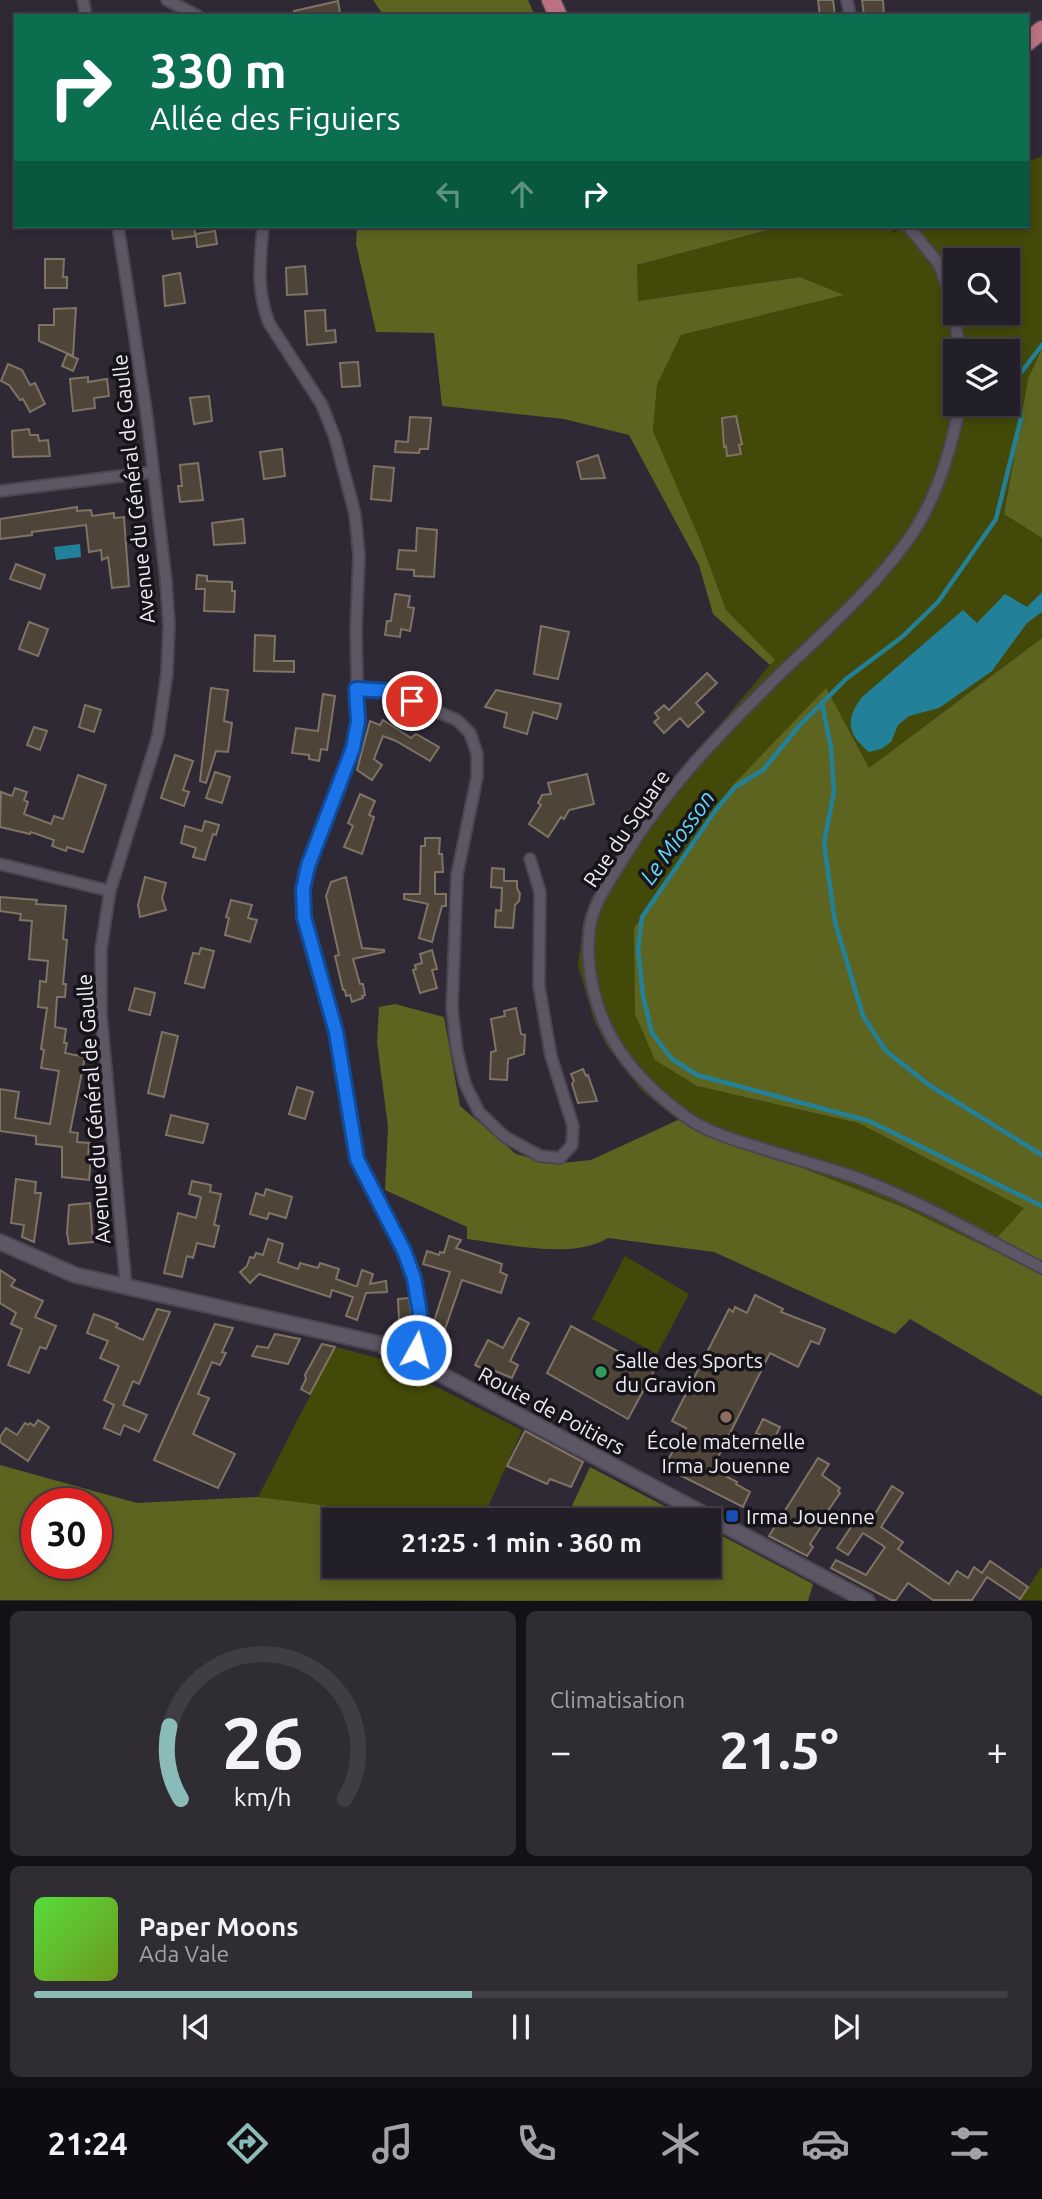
<!DOCTYPE html>
<html lang="fr">
<meta charset="utf-8">
<style>
:root{--surface:#231f28;--page:#2f2c34;--text:#f1f3f6;--muted:#a3a2a8;--line:#403d45;--accent:#8bbbb9}
body{margin:0;font-family:Ubuntu,sans-serif;background:var(--page);color:var(--text);height:100vh;display:flex;flex-direction:column;font-size:26px;white-space:nowrap}
*{box-sizing:border-box;margin:0}
p{font-size:23px;color:var(--muted)}
.icon{flex:none;width:38px;height:38px;fill:none;stroke:currentColor;stroke-width:2;stroke-linecap:round;stroke-linejoin:round}
.map{position:relative;height:1601px;overflow:hidden}
.side{display:flex;flex-direction:column;gap:10px;padding:10px;background:#131116;flex:1}
.side>*{flex:none}
.banner{position:absolute;left:14px;top:14px;width:1015px;height:214px;border-radius:0px;box-shadow:0 4px 10px #0003,0 0 0 2px var(--line);background:#0b6e4f;color:#fff;overflow:hidden}
.controls{position:absolute;left:943px;top:248px;display:grid;gap:14px}
.controls a{display:grid;place-items:center;width:77px;height:77px;border-radius:0px;background:var(--surface);box-shadow:0 4px 10px #0003,0 0 0 2px var(--line);font-size:35px}
.speed{position:absolute;left:21px;top:1488px;display:flex;gap:14px;font-size:35px;font-weight:700;text-align:center}
.speed>*{display:grid;place-content:center;width:91px;height:91px;border-radius:50%;background:var(--surface);box-shadow:0 4px 10px #0003,0 0 0 2px var(--line);line-height:1}
.speed .limit{border:10px solid #d22;background:#fff;color:#111}
.pin{position:absolute;display:grid;place-items:center;width:60px;height:60px;color:#fff;margin:-30px;border:4px solid #fff;border-radius:50%;box-shadow:0 2px 7px #0007}
.me{position:absolute;width:77px;margin:-38px;rotate:7deg;stroke-linejoin:round;filter:drop-shadow(0 0 5px #0008)}
.turn{display:flex;align-items:center;gap:24px;height:147px;padding:0 21px;font-size:32px}
.turn .icon{width:91px;height:91px;stroke-width:2.5}
.turn b{display:block;font-size:49px;line-height:60px}
.lanes{display:flex;align-items:center;height:66px;padding:0 21px;background:#0003;justify-content:center;gap:35px;direction:ltr}
.lanes .off{opacity:.35}
.big{font-size:52px;font-weight:600;line-height:1.1}
.side .card{flex:1;display:flex;flex-direction:column;justify-content:center;gap:10px;min-width:0;padding:0 24px;border-radius:10px;background:var(--page)}
.side .dial{align-items:center;gap:0}
.dial svg{height:182px;overflow:visible;fill:none;stroke:var(--line);stroke-width:7;stroke-linecap:round;text-anchor:middle}
.dial text{fill:var(--text);stroke:none}
.song{display:flex;align-items:center;gap:21px}
.cover{width:84px;height:84px;border-radius:10px;background:linear-gradient(135deg,hsl(110 70% 55%),hsl(80 70% 35%))}
.played{height:7px;border-radius:4px;background:linear-gradient(90deg,var(--accent) 45%,var(--line) 45%)}
.keys{display:flex;justify-content:space-around;direction:ltr}
.heat{display:flex;justify-content:space-between;align-items:center;font-size:38px;direction:ltr}
.side .tiles{flex:1;display:grid;gap:10px;grid-template-columns:1fr 1fr}
.card:last-child{grid-column:span 2}
.trip{position:absolute;left:322px;top:1508px;width:399px;height:70px;border-radius:0px;background:var(--surface);box-shadow:0 4px 10px #0003,0 0 0 2px var(--line);font-weight:600;line-height:70px;text-align:center}
.tabs{display:flex;height:112px;justify-content:space-around;align-items:center;background:#0e0c10;color:var(--muted)}
.tabs .icon{width:49px;height:49px}
.tabs .active{color:var(--accent)}
.tabs b{font-size:32px;color:var(--text)}
.map>svg:first-child{display:block}
.green{fill:#434908;fill-rule:evenodd}
.forest{fill:#5d6420;fill-rule:evenodd}
.water{fill:#228198}
.lines{fill:none;stroke-linecap:round;stroke-linejoin:round}
.stream{stroke:#228198;stroke-width:4.5}
.building{fill:#4e4437;stroke:#7e7365;stroke-width:2}
.minor-casing{stroke:#4b4551;stroke-width:14}
.tertiary-casing{stroke:#4b4551;stroke-width:18}
.primary-casing{stroke:#4b4551;stroke-width:21}
.minor{stroke:#5c5665;stroke-width:10}
.tertiary{stroke:#5c5665;stroke-width:14}
.primary{stroke:#ba7281;stroke-width:18}
.route-casing{stroke:#114b97;stroke-width:18}
.route{stroke:#1a73e8;stroke-width:12}
.leisure-dot{fill:#2e9e5b;stroke:#161319;stroke-width:2.5}
.education-dot{fill:#8d6e63;stroke:#161319;stroke-width:2.5}
.transit-dot{fill:#1a4fb4;stroke:#161319;stroke-width:2.5}
.labels{text-anchor:middle;dominant-baseline:central;stroke-width:7;stroke-linejoin:round;paint-order:stroke}
.street-label{font-size:21px;fill:#efebf4;stroke:#161319}
.poi-label{font-size:21px;fill:#efebf4;stroke:#161319;text-anchor:start}
.water-label{font-size:23px;font-style:italic;fill:#63dafa;stroke:#161319}
</style>
<div class="map">
<svg width="1042" height="1601" viewBox="0 0 1042 1601">
<rect width="100%" height="100%" fill="#2f2936"/>
<g class="green">
<path d="M1042,156V348L1028,379L1004,513L1042,538V638L869,768L825,688L697,1086L858,1123L1025,1208L988,1249L903,1207L678,1120L641,1090L607,1046L594,1020L578,966L584,918L605,871L658,799L774,660L726,610L701,542L653,431L657,385L681,335L843,295L800,277L637,301V265L783,226H888L895,233L901,226H1027V162ZM956,261H1008V313H956ZM956,352H1008V404H956Z"/>
<polygon points="625,1256 689,1294 657,1354 592,1319"/>
<polygon points="335,1347 381,1359 522,1430 482,1521 450,1521 258,1497"/>
<polygon points="1042,1566 1042,1600 1020,1600"/>
</g>
<g class="forest">
<polygon points="373,0 528,0 535,16 384,16"/>
<polygon points="357,226 783,226 637,265 638,301 800,277 844,295 681,335 657,385 653,431 701,542 726,610 775,660 770,665 713,614 699,565 629,435 564,419 442,406 434,333 376,332 356,244"/>
<polygon points="1042,348 1042,538 1004,514 1028,379"/>
<path d="M1042,638V1396L910,1319L895,1334L714,1252L608,1238C572,1260 508,1244 467,1239V1227L385,1190L388,1127L377,1042L379,1007L395,1004L444,1017L460,1106L516,1154L552,1164L591,1160L678,1120L903,1207L988,1248L1024,1208L858,1123L697,1086L655,1060L635,1014L634,928L734,784L826,688L869,768Z"/>
<path d="M0,1465L137,1503L258,1497L450,1521H334V1566H709V1529L813,1584L808,1601L0,1600ZM96,1503V1563H37V1503Z"/>
<polygon points="590,1467 693,1521 565,1521"/>
</g>
<g class="water">
<polygon points="80,544 81,557 56,560 54,547"/>
<path d="M1042,592V612L1027,623L992,671L939,708L909,716L898,725L891,742L881,749L869,752C847,734 845,720 862,697L963,610L977,623L1005,594L1027,607Z"/>
</g>
<g class="lines">
<g class="stream">
<polyline points="1042,345 1020,374 1017,390 1021,418 996,519 938,602 902,637 846,679 798,727 763,770 735,787 715,811 642,917 638,949 643,996 652,1033 672,1059 697,1075 869,1121 1042,1206"/>
<polyline points="822,704 831,748 834,792 824,843 835,922 863,1016 886,1051 929,1085 1042,1155"/>
</g>
</g>
<g class="building">
<polygon points="818,0 833,0 835,16 820,16"/>
<polygon points="862,0 883,0 884,16 864,16"/>
<polygon points="338,1 340,13 327,16 295,16 294,11"/>
<polygon points="171,226 194,226 195,234 215,231 217,244 197,247 196,236 173,239"/>
<polygon points="45,259 64,259 63,277 67,277 67,288 45,288"/>
<polygon points="305,266 307,294 287,295 286,268"/>
<polygon points="180,273 185,303 165,306 163,276"/>
<polygon points="76,308 73,356 39,341 39,325 54,325 54,309"/>
<polygon points="325,310 326,331 335,330 336,342 307,345 305,311"/>
<polygon points="67,354 78,359 73,371 62,366"/>
<polygon points="358,362 360,386 342,387 340,363"/>
<polygon points="8,364 22,370 30,385 35,383 45,404 30,412 23,399 20,400 9,385 1,381"/>
<polygon points="88,377 88,382 107,379 109,396 94,398 95,408 73,411 70,379"/>
<polygon points="209,396 212,421 194,424 190,398"/>
<polygon points="736,416 742,444 739,445 741,454 727,456 726,446 724,447 722,418"/>
<polygon points="410,417 431,418 428,449 420,449 419,453 395,452 396,441 408,442"/>
<polygon points="29,429 30,435 38,435 39,441 48,440 50,456 13,457 12,431"/>
<polygon points="282,449 285,476 264,479 260,452"/>
<polygon points="598,455 605,478 581,479 577,462"/>
<polygon points="198,463 203,500 180,502 178,486 182,486 180,465"/>
<polygon points="374,466 394,468 391,501 371,499"/>
<polygon points="77,507 77,511 91,510 92,516 114,513 114,518 124,517 129,586 112,588 108,557 102,560 101,550 89,552 86,525 32,532 32,535 0,539 0,519"/>
<polygon points="243,519 245,543 214,545 212,523"/>
<polygon points="417,528 437,530 434,577 414,576 414,570 397,569 399,550 416,551"/>
<polygon points="16,564 45,575 40,589 10,579"/>
<polygon points="197,575 207,576 207,581 232,582 232,591 235,591 234,612 204,611 205,589 196,589"/>
<polygon points="395,594 410,596 408,607 414,608 410,631 401,629 400,637 385,635 387,621 391,621"/>
<polygon points="29,622 48,629 38,656 19,649"/>
<polygon points="541,626 569,632 558,679 534,674"/>
<polygon points="255,635 275,636 274,661 294,661 294,672 254,671"/>
<polygon points="707,673 717,683 696,703 704,712 688,727 680,718 664,733 654,722 659,718 655,713 664,705 669,710"/>
<polygon points="211,688 228,690 224,721 232,723 228,752 216,751 206,783 200,781"/>
<polygon points="496,690 561,704 557,719 533,712 527,734 504,727 507,713 485,707"/>
<polygon points="323,694 335,696 327,750 321,749 319,761 309,759 309,755 292,753 296,728 318,731"/>
<polygon points="85,705 101,710 94,732 79,727"/>
<polygon points="383,720 411,738 416,734 439,747 430,761 396,741 383,736 374,759 382,765 372,780 357,770 370,721 380,725"/>
<polygon points="34,727 47,731 40,750 27,745"/>
<polygon points="175,755 193,761 183,790 189,792 184,806 161,798"/>
<polygon points="215,772 230,777 222,803 206,798"/>
<polygon points="587,774 594,804 569,810 564,819 561,817 548,837 529,824 541,805 538,803 542,795 551,794 548,783"/>
<polygon points="78,775 106,785 83,852 67,847 66,851 52,846 54,840 31,832 30,834 0,827 1,792 12,796 15,788 27,792 24,800 28,802 24,814 51,824 54,816 63,819"/>
<polygon points="360,794 375,801 369,815 374,817 362,854 344,847 353,826 348,823"/>
<polygon points="205,821 219,825 216,835 213,834 205,860 193,857 196,848 181,843 185,826 202,831"/>
<polygon points="425,838 440,838 439,854 442,854 443,872 435,872 435,894 446,894 446,906 442,906 432,942 419,938 428,904 404,899 404,894 420,894 421,846 425,846"/>
<polygon points="492,868 504,869 504,881 517,881 517,888 520,894 519,901 515,905 513,928 495,927 496,910 501,911 502,888 491,887"/>
<polygon points="145,877 166,883 162,898 166,910 140,917 138,905"/>
<polygon points="346,877 362,948 384,950 384,952 353,959 360,984 363,984 365,995 362,996 363,998 352,1002 350,995 346,996 345,990 343,990 335,956 339,955 326,896 331,882"/>
<polygon points="0,897 37,900 36,904 66,906 63,939 67,940 63,984 66,984 65,997 57,997 55,1027 66,1029 64,1043 67,1043 65,1053 85,1057 70,1132 78,1133 77,1142 89,1143 88,1158 91,1158 89,1180 62,1177 62,1147 36,1144 36,1136 0,1131 0,1089 19,1092 15,1118 50,1124 59,1071 41,1068 44,1050 41,1049 47,1008 38,1007 40,981 46,982 48,961 29,959 32,921 20,920 21,914 0,911"/>
<polygon points="231,900 252,905 248,918 257,920 250,942 225,935 229,918 226,917"/>
<polygon points="201,948 214,951 204,988 185,983 193,953 199,954"/>
<polygon points="432,950 437,969 432,970 437,988 420,993 413,970 416,969 415,965 422,963 420,954"/>
<polygon points="135,988 155,993 150,1015 129,1010"/>
<polygon points="516,1008 521,1034 525,1035 524,1054 508,1059 507,1080 490,1079 491,1052 496,1051 491,1019 505,1016 504,1011"/>
<polygon points="162,1032 178,1036 164,1097 148,1093"/>
<polygon points="583,1069 586,1076 588,1075 597,1101 578,1103 572,1084 574,1081 571,1074"/>
<polygon points="297,1087 313,1092 305,1119 289,1114"/>
<polygon points="171,1115 208,1124 203,1143 166,1135"/>
<polygon points="16,1179 36,1182 35,1193 41,1193 34,1242 22,1237 24,1225 11,1223"/>
<polygon points="192,1181 211,1185 210,1192 221,1194 214,1225 219,1226 214,1247 197,1243 193,1258 187,1256 182,1277 164,1273 178,1213 196,1218 201,1197 189,1194"/>
<polygon points="266,1189 292,1197 286,1218 269,1213 267,1219 250,1214 256,1193 264,1196"/>
<polygon points="90,1203 93,1242 69,1244 67,1233 69,1205"/>
<polygon points="449,1236 461,1240 456,1248 502,1264 500,1272 507,1275 501,1293 462,1280 435,1358 424,1352 450,1272 423,1264 427,1251 439,1255 440,1252 444,1253"/>
<polygon points="268,1239 283,1244 278,1262 298,1269 300,1263 318,1268 320,1263 339,1269 336,1279 355,1286 357,1286 362,1270 373,1274 370,1284 386,1281 387,1292 366,1293 357,1320 346,1316 353,1297 332,1290 330,1297 259,1274 250,1283 240,1272 247,1266 250,1257 254,1258 256,1253 263,1255"/>
<polygon points="0,1270 15,1280 11,1286 43,1301 35,1317 56,1326 46,1349 40,1347 29,1373 8,1365 22,1329 11,1324 16,1313 0,1303"/>
<polygon points="755,1295 783,1309 781,1312 825,1329 819,1344 811,1341 798,1367 770,1353 712,1469 737,1482 736,1484 750,1492 743,1507 664,1467 686,1428 672,1421 729,1309 733,1312 735,1307 747,1313"/>
<polygon points="409,1298 412,1319 399,1320 398,1299"/>
<polygon points="157,1309 170,1312 139,1384 133,1381 123,1405 147,1415 139,1432 124,1425 120,1435 104,1428 114,1405 104,1400 119,1366 100,1358 108,1341 87,1333 94,1314 112,1321 118,1324 116,1327 143,1340"/>
<polygon points="519,1318 529,1323 510,1361 518,1365 512,1378 493,1370 491,1373 475,1365 488,1340 503,1348"/>
<polygon points="215,1324 233,1328 222,1352 226,1353 220,1365 212,1362 198,1394 209,1398 193,1434 235,1454 218,1488 154,1460"/>
<polygon points="571,1326 654,1371 628,1419 547,1373"/>
<polygon points="275,1334 300,1339 288,1364 252,1356 257,1346 268,1348"/>
<polygon points="322,1344 335,1347 310,1394 301,1389 306,1379 305,1375"/>
<polygon points="763,1419 780,1427 773,1441 756,1433"/>
<polygon points="38,1420 49,1427 28,1461 0,1442 0,1437 6,1428 17,1435 25,1423 28,1425 30,1423 34,1426"/>
<polygon points="525,1431 583,1462 571,1487 550,1479 547,1484 507,1466"/>
<polygon points="818,1458 829,1464 822,1475 840,1488 838,1491 840,1493 825,1515 828,1516 810,1544 813,1547 807,1556 769,1536"/>
<polygon points="892,1486 903,1493 881,1527 903,1542 898,1549 949,1584 957,1571 968,1578 974,1567 982,1573 990,1561 1028,1587 1020,1599 987,1577 972,1600 933,1600 908,1583 896,1600 891,1600 831,1568 836,1560 866,1575 885,1547 863,1533 848,1555 837,1548 859,1515 870,1522"/>
</g>
<g class="lines">
<g class="minor-casing">
<g id="minor">
<polyline points="83,0 86,16"/>
<polyline points="167,0 198,16"/>
<polyline points="847,0 850,16"/>
<polyline points="118,226 147,417 166,581 169,625 167,673 158,736 110,891 101,949 101,1014 126,1286"/>
<path d="M263,226C260,262 256,289 269,323L322,405L335,438L355,514L359,555L356,631L358,721L353,748L308,866L303,889L304,917L336,1032L357,1159L404,1251L414,1278L420,1314V1335L414,1360"/>
<polyline points="908,226 939,264 952,302 960,352"/>
<path d="M960,404C951,451 936,501 908,540C872,590 826,630 781,673C724,729 667,787 625,856C614,875 598,896 592,917C588,931 588,948 589,962C595,1033 635,1081 692,1121C711,1133 735,1140 757,1147C791,1158 826,1167 860,1179C923,1203 982,1237 1042,1268"/>
<polyline points="0,491 153,472"/>
<polyline points="357,689 390,692 457,720 470,733 477,754 477,777 457,875 452,1009 457,1051 465,1084 479,1112 505,1137 540,1156 560,1158 572,1145 573,1126 551,1056 539,986 540,892 530,859"/>
<polyline points="0,864 110,891"/>
</g>
</g>
<g class="tertiary-casing">
<polyline id="tertiary" points="0,1242 75,1275 380,1344 414,1360 867,1601"/>
</g>
<g class="primary-casing">
<g id="primary">
<polyline points="551,0 558,16"/>
<polyline points="1027,42 1042,30"/>
</g>
</g>
<use href="#minor" class="minor"/>
<use href="#tertiary" class="tertiary"/>
<use href="#primary" class="primary"/>
</g>
<g class="lines">
<g class="route-casing">
<polyline id="route" points="412,701 390,691 356,689 358,721 353,748 308,866 303,889 304,917 336,1032 357,1159 404,1251 414,1278 420,1314 416,1350"/>
</g>
<use href="#route" class="route"/>
</g>
<circle class="leisure-dot" cx="601" cy="1372" r="7"/>
<circle class="education-dot" cx="726" cy="1417" r="7"/>
<rect class="transit-dot" x="725" y="1509" width="14" height="14" rx="3.5"/>
<g class="labels">
<g class="street-label">
<text transform="translate(133 489) rotate(-96)">Avenue du Général de Gaulle</text>
<text transform="translate(626 828) rotate(-56)">Rue du Square</text>
<text transform="translate(93 1109) rotate(-94)">Avenue du Général de Gaulle</text>
<text transform="translate(552 1410) rotate(28)">Route de Poitiers</text>
</g>
<g class="poi-label">
<text x="615" y="1360">Salle des Sports<tspan x="615" dy="24">du Gravion</tspan></text>
<text x="726" y="1441" text-anchor="middle">École maternelle<tspan x="726" dy="24">Irma Jouenne</tspan></text>
<text x="746" y="1516">Irma Jouenne</text>
</g>
<g class="water-label">
<text transform="translate(677 837) rotate(-54)">Le Miosson</text>
</g>
</g>
</svg>
<div class="controls">
<a><svg class="icon" aria-label="search" viewBox="0 0 24 24"><circle cx="10" cy="10" r="6"/><path d="M15 15l6 6"/></svg></a>
<a><svg class="icon" aria-label="layers" viewBox="0 0 24 24"><path d="M12 4l9 5-9 5-9-5zM3 14l9 5 9-5"/></svg></a>
</div>
<div class="speed"><div class="limit">30</div></div>
<div class="pin" style="left:412px;top:701px;background:#d93025"><svg class="icon" aria-label="arrive" viewBox="0 0 24 24"><path d="M6 21V4h12l-3 4 3 4H6"/></svg></div>
<svg class="me" style="left:416px;top:1350px" viewBox="-20 -20 40 40"><circle r="17" fill="#1a73e8" stroke="#fff" stroke-width="3"/><path d="M0-11L8 9 0 5-8 9z" fill="#fff"/></svg>
<div class="trip">21:25 · 1 min · 360 m</div>
<div class="banner">
<div class="turn"><svg class="icon" aria-label="right" viewBox="0 0 24 24"><path d="M7 20v-9h11M14 6l5 5-5 5"/></svg><div><b>330 m</b>Allée des Figuiers</div></div>
<div class="lanes"><svg class="icon off" aria-label="left" viewBox="0 0 24 24"><path d="M17 20v-9H6M10 6l-5 5 5 5"/></svg><svg class="icon off" aria-label="ahead" viewBox="0 0 24 24"><path d="M12 20V5M6 11l6-6 6 6"/></svg><svg class="icon" aria-label="right" viewBox="0 0 24 24"><path d="M7 20v-9h11M14 6l5 5-5 5"/></svg></div>
</div>
</div>
<section class="side">
<div class="tiles">
<div class="card dial"><svg viewBox="0 0 100 80">
<path d="M14 69A42 42 0 1 1 86 69"/>
<path d="M14 69A42 42 0 0 1 9 37" stroke="#8bbbb9"/>
<text x="50" y="56" font-size="32" font-weight="700">26</text>
<text x="50" y="72" font-size="11">km/h</text>
</svg></div>
<div class="card"><p>Climatisation</p>
<div class="heat"><a>−</a><b class="big">21.5°</b><a>+</a></div>
</div>
<div class="card">
<div class="song"><i class="cover"></i><div><b>Paper Moons</b><p>Ada Vale</p></div></div>
<div class="played"></div>
<div class="keys"><svg class="icon" aria-label="previous" viewBox="0 0 24 24"><path d="M18 5L8 12l10 7zM5 5v14"/></svg><svg class="icon" aria-label="pause" viewBox="0 0 24 24"><path d="M8 5v14M16 5v14"/></svg><svg class="icon" aria-label="next" viewBox="0 0 24 24"><path d="M6 5l10 7-10 7zM19 5v14"/></svg></div>
</div>
</div>
</section>
<nav class="tabs">
<b>21:24</b>
<svg class="icon active" aria-label="directions" viewBox="0 0 24 24"><path d="M12 3l9 9-9 9-9-9zM9 14v-3h6M13 9l2 2-2 2"/></svg>
<svg class="icon" aria-label="music" viewBox="0 0 24 24"><path d="M9 18V5l10-2v13"/><circle cx="6" cy="18" r="3"/><circle cx="16" cy="16" r="3"/></svg>
<svg class="icon" aria-label="phone" viewBox="0 0 24 24"><path d="M5 4h4l2 5-3 2q2 4 5 5l2-3 5 2v4C11 20 4 13 5 4z"/></svg>
<svg class="icon" aria-label="climate" viewBox="0 0 24 24"><path d="M12 3v18M4 7l16 10M4 17L20 7"/></svg>
<svg class="icon" aria-label="car" viewBox="0 0 24 24"><path d="M5 17H2v-5l4-1 3-4h7l3 4 3 1v5h-3M9 17h6M6 11h13"/><circle cx="7" cy="17" r="2"/><circle cx="17" cy="17" r="2"/></svg>
<svg class="icon" aria-label="filters" viewBox="0 0 24 24"><path d="M4 7h16M4 17h16"/><circle cx="9" cy="7" r="2"/><circle cx="15" cy="17" r="2"/></svg>
</nav>
